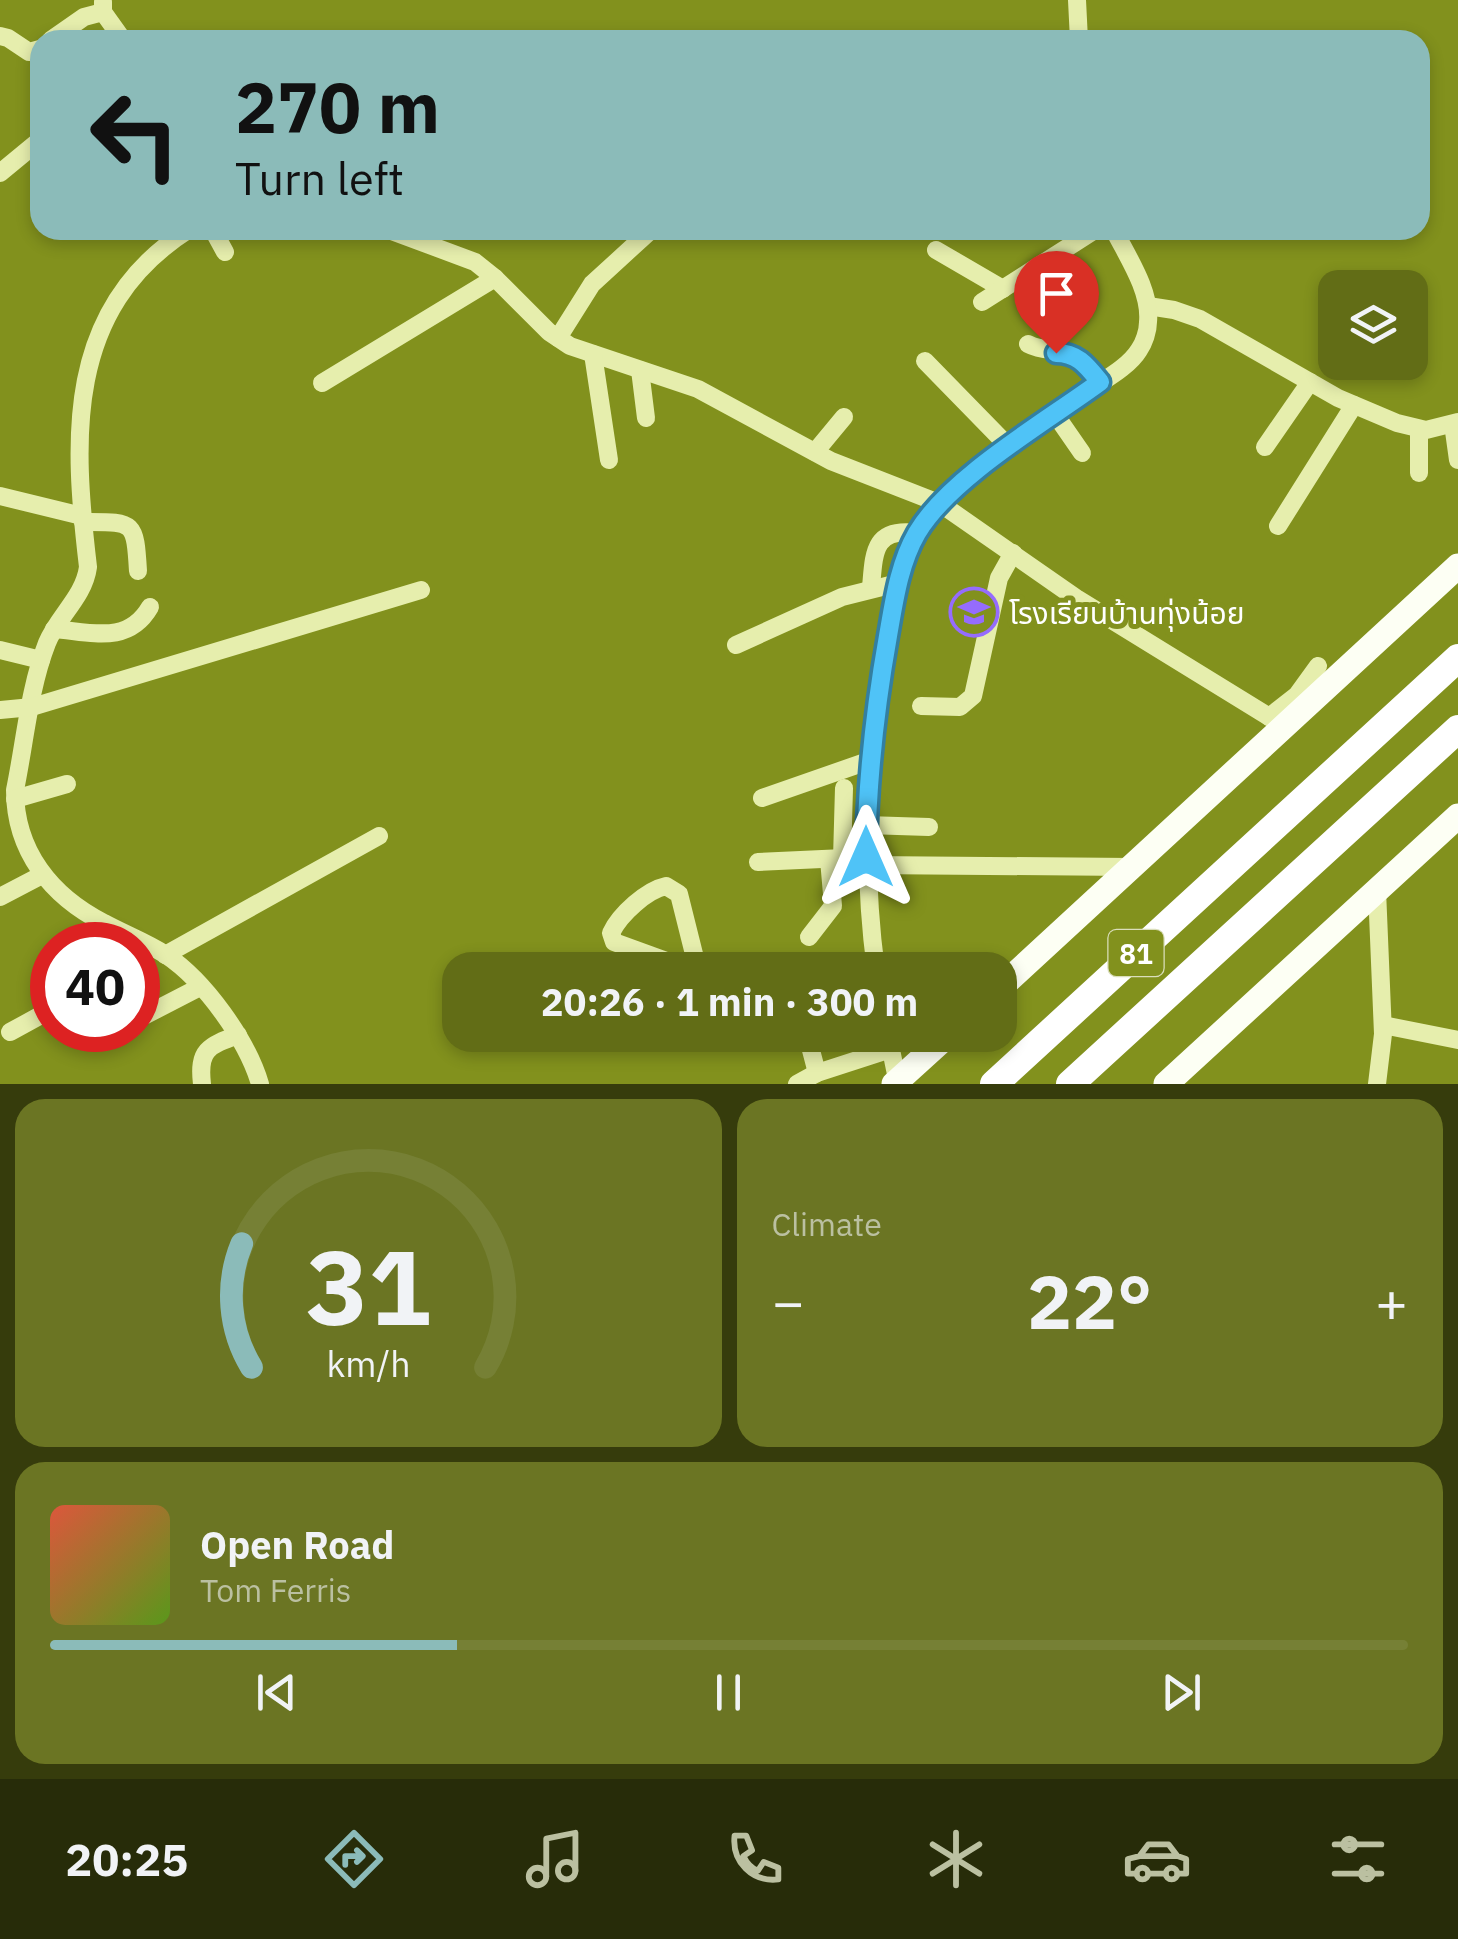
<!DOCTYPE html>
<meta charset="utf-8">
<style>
:root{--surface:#626d16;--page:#6b7523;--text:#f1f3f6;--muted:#bbc0a1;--line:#768035;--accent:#8bbbb9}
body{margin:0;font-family:"IBM Plex Sans","Noto Sans Thai",sans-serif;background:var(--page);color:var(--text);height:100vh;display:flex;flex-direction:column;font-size:38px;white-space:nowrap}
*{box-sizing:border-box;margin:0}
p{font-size:32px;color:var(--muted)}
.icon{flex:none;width:55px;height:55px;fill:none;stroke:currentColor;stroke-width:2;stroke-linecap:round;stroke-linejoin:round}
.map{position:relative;height:1084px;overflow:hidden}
.sheet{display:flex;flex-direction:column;gap:15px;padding:15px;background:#363c0c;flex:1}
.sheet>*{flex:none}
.top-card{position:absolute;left:30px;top:30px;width:1400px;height:210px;border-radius:30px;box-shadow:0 5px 15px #0003;background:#8bbbb9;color:#111;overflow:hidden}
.controls{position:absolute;left:1318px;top:270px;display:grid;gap:20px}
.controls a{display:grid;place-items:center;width:110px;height:110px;border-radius:20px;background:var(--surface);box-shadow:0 5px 15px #0003;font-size:50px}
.speed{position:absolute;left:30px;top:922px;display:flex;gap:20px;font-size:50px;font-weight:700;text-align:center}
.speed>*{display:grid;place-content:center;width:130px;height:130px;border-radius:50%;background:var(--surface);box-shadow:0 5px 15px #0003;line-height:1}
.speed .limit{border:15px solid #d22;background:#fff;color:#111}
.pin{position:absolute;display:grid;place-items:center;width:85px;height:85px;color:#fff;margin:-102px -42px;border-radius:50% 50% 50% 0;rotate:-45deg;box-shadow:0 0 10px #0007}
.pin .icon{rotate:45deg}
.me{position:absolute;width:110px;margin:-55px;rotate:0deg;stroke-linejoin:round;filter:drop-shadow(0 0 8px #0008)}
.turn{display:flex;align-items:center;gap:35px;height:210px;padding:0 40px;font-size:45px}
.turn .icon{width:130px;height:130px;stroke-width:2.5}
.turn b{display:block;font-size:70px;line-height:85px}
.big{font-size:75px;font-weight:800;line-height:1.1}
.sheet .card{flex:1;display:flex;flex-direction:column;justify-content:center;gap:15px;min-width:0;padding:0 35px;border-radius:30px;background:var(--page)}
.sheet .dial{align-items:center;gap:0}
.dial svg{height:260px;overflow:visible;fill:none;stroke:var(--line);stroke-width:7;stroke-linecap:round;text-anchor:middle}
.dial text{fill:var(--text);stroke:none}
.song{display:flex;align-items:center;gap:30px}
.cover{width:120px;height:120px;border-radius:15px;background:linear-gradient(135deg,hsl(10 70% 55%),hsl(90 70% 35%))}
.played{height:10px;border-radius:5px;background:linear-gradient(90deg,var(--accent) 30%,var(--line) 30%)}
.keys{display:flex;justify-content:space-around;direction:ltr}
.heat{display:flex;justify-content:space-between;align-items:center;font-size:55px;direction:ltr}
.sheet .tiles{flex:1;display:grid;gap:15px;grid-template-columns:1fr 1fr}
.card:last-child{grid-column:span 2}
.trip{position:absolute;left:442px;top:952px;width:575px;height:100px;border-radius:30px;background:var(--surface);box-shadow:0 5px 15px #0003;font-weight:800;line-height:100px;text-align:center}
.menu{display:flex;height:160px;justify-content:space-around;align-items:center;background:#272c09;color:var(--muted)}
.menu .icon{width:70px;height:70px}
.menu .on{color:var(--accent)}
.menu b{font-size:45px;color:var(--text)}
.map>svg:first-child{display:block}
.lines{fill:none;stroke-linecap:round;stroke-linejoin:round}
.minor{stroke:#e6eead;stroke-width:18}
.major{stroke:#fdfff4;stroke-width:25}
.highway{stroke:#fff;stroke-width:28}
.route-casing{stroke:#337fa1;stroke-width:25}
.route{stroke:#4fc3f7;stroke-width:18}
.labels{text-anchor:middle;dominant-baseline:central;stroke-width:10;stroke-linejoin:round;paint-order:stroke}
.shield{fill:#82911d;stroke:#dadebb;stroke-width:2.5}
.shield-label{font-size:28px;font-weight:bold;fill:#fff}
.poi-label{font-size:30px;fill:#fff;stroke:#82911d;text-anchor:start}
</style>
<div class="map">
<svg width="1458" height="1084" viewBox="0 0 1458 1084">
<rect width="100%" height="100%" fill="#82911d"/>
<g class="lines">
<g class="minor">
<polyline points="1077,0 1079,40"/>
<polyline points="103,2 103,12 123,40"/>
<polyline points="0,36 8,38 29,52 40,49"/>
<polyline points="51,40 84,17 103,12"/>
<polyline points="0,173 40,140"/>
<path d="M188,230C64,309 73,440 88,567C84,597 58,616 47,643C29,689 25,742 15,790C15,851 51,896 104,923C124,934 146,942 166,955C205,981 247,1040 260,1084"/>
<polyline points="213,230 225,252"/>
<polyline points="389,230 475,262 495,278 549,332 570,346 698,389 831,461 941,504 1076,598 1284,726"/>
<polyline points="936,250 1003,289"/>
<polyline points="982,302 1095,230"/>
<polyline points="1148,306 1174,310 1200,319 1338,398 1397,423 1426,430 1458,422"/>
<polyline points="558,338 592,284 651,230"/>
<path d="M1028,344C1043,352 1055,348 1069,353C1082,356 1092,372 1100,382"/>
<polyline points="593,354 609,460"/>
<polyline points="925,361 1008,446"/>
<polyline points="640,370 646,418"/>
<polyline points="322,383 495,278"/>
<polyline points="1055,414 1082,453"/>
<polyline points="1453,424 1458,460"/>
<polyline points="1419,429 1419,473"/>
<polyline points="1265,447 1310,382"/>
<polyline points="815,452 844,417"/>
<polyline points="0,496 82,516"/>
<path d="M83,522C134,522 135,520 138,571"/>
<polyline points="1278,526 1354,405"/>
<path d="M871,588C874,553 873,527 917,533"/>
<path d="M54,629C91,632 128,645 150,607"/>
<polyline points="736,645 842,597 898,583"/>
<polyline points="0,650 41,660"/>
<polyline points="921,706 960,707 973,696 999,578 1013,553"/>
<polyline points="0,710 32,707 421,590"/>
<polyline points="1269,717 1297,695 1318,666"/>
<polyline points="762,798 871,760"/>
<polyline points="15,799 67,784"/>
<polyline points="866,825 929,827"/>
<polyline points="842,859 844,788"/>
<polyline points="758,862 866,857"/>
<polyline points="867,865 1133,867"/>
<polyline points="0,897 42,875"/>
<polyline points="809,937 833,906 829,859"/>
<polyline points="165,955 379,836"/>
<path d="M691,970L614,942L611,933C620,914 647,890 666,886L679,894L698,970"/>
<path d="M876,970C861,860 867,753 887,644C893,607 898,568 917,534C944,484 1037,426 1085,393C1102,381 1128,368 1139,350C1144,343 1148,331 1148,322C1151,291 1127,256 1114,230"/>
<polyline points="138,1019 200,987"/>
<polyline points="1383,1025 1458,1040"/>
<polyline points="10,1032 52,1009"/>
<polyline points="807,1035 817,1073"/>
<polyline points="888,1035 898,1084"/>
<path d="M202,1084C198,1050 208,1046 238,1035"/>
<polyline points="797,1084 817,1073 891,1049"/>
<polyline points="1377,1084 1383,1034 1377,890"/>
</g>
<g class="major">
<polyline points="1000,988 1458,566"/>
<polyline points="894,1084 948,1035"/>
<polyline points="1166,1084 1458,816"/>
</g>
<g class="highway">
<polyline points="994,1084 1458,658"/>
<polyline points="1070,1084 1458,729"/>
</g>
</g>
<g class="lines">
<g class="route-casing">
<path id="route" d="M866,857C867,783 875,709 888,636C894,602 899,564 917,533C950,477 1047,421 1100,382C1087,366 1078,353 1056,353"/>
</g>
<use href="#route" class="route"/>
</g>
<defs>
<g id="school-ring" transform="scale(2.5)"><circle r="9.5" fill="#82911d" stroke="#956cfd" stroke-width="1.5"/><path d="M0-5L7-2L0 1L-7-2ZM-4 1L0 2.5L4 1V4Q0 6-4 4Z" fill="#956cfd"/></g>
</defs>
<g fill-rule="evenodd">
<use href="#school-ring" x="974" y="612"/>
</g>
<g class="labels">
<rect class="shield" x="1108.5" y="930" width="55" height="46" rx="8"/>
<g class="shield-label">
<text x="1136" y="953">81</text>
</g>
<g class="poi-label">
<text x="1009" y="612">โรงเรียนบ้านทุ่งน้อย</text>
</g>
</g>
</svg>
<div class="controls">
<a><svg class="icon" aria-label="layers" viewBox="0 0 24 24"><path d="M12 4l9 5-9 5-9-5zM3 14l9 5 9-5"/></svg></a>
</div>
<div class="speed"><div class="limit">40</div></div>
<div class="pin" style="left:1056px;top:353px;background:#d93025"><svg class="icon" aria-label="arrive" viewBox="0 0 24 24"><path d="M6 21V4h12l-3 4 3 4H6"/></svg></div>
<svg class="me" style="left:866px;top:857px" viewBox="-20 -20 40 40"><path d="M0-17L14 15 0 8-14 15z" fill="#4fc3f7" stroke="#fff" stroke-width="4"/></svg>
<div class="trip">20:26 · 1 min · 300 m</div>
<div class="top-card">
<div class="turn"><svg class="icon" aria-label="left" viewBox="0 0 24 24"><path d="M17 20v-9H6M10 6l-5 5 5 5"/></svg><div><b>270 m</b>Turn left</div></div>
</div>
</div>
<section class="sheet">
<div class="tiles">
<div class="card dial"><svg viewBox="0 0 100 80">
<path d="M14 69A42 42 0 1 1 86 69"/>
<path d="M14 69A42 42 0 0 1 11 31" stroke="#8bbbb9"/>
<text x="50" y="56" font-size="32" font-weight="700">31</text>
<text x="50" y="72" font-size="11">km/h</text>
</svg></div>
<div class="card"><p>Climate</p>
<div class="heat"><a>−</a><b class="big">22°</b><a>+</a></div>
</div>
<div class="card">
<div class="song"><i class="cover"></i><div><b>Open Road</b><p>Tom Ferris</p></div></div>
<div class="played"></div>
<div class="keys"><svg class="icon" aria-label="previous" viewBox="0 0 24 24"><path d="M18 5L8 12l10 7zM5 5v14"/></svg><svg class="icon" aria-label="pause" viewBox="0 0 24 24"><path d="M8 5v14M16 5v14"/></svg><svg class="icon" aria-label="next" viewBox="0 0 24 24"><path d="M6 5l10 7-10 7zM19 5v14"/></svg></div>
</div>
</div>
</section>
<nav class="menu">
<b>20:25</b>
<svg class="icon on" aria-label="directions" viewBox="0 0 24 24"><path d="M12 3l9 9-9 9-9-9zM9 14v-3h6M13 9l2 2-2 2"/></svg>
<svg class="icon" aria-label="music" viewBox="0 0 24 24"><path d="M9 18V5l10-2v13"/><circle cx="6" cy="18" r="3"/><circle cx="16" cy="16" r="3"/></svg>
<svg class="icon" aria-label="phone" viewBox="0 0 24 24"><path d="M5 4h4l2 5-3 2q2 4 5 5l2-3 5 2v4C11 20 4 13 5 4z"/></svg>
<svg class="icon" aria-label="climate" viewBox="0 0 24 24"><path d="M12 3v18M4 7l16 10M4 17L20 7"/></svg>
<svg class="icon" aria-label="car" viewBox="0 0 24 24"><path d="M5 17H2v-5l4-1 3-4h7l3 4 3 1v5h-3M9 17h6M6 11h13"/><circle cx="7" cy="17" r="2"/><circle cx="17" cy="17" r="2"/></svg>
<svg class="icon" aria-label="filters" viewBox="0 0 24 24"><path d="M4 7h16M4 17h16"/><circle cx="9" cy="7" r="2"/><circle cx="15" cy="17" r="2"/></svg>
</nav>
